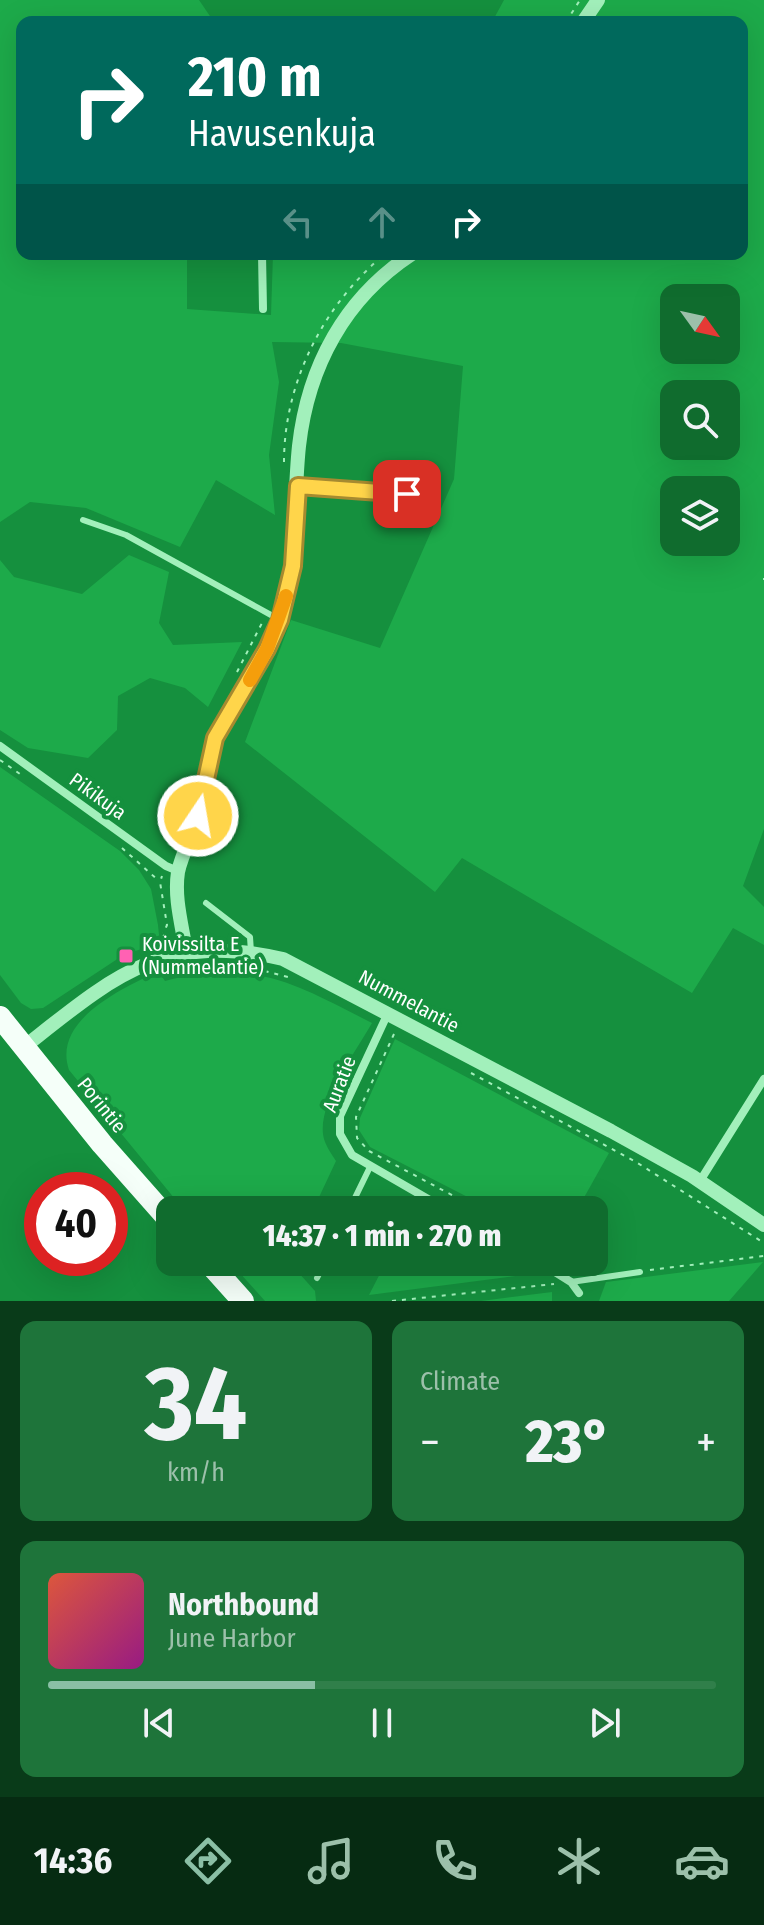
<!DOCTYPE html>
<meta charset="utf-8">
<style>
:root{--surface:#106c2e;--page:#1e743a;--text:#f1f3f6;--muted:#9cc0aa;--line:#307f4a;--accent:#8abfa5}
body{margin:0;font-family:"Fira Sans Condensed",sans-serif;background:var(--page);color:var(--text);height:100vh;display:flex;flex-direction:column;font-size:30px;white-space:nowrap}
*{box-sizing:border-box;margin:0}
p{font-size:26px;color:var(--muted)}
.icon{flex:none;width:44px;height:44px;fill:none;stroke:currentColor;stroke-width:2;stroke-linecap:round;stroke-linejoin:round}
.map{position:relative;height:1301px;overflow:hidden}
.side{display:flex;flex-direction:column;gap:20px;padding:20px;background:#093b19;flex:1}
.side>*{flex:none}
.banner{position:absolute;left:16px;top:16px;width:732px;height:244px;border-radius:16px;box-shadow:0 8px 32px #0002;background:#00695c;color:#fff;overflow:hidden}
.needle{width:52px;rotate:123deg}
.tools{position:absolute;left:660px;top:284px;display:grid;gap:16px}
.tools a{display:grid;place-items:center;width:80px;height:80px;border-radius:16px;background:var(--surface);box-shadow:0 8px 32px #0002;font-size:40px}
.speed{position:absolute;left:24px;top:1172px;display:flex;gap:16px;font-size:40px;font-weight:700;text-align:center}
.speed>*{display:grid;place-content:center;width:104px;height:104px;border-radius:50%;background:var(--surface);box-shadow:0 8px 32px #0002;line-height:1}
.speed .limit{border:12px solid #d22;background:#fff;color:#111}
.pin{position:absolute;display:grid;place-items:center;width:68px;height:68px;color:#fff;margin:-34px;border-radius:16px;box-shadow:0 4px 12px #0006}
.me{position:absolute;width:88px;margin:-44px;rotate:12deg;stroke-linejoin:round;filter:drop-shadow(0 0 6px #0008)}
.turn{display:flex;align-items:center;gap:28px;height:168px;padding:0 40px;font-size:36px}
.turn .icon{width:104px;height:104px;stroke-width:2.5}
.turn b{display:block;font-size:56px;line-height:68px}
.lanes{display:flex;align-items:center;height:76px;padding:0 40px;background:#0003;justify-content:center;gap:40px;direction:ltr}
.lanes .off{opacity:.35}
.big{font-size:60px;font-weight:800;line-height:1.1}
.side .card{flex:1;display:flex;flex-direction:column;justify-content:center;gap:12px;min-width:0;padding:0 28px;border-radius:16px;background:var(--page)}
.side .dial{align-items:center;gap:0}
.dial b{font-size:104px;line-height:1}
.song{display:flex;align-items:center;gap:24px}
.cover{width:96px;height:96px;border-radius:12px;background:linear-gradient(135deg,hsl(10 70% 55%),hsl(310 70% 35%))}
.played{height:8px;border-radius:4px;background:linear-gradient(90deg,var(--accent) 40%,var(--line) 40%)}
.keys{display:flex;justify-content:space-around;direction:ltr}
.heat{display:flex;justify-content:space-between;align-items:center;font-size:44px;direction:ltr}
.side .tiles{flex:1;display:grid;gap:20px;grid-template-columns:1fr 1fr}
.card:last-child{grid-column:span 2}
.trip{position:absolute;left:156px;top:1196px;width:452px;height:80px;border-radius:16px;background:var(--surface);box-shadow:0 8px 32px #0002;font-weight:800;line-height:80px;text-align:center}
.tab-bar{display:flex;height:128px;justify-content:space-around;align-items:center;background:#062b12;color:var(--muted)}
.tab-bar .icon{width:56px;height:56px}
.tab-bar .current{color:var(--accent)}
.tab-bar b{font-size:36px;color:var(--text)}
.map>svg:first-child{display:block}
.green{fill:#1daa4a;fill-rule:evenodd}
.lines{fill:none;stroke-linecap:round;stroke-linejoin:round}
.path{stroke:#a2f0bb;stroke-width:2;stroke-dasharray:4 6;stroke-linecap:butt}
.service{stroke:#a2f0bb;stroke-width:6}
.minor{stroke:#a2f0bb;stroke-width:8}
.tertiary{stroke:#a2f0bb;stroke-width:14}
.trunk{stroke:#f5fff9;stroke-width:22}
.route-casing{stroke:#a68a30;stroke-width:20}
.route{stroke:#ffd54a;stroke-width:14}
.slow{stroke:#f59e0b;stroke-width:14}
.poi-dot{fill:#ff61b3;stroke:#15903e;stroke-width:3}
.labels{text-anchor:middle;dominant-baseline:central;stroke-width:8;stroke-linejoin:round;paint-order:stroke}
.street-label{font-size:20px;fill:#fff;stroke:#15903e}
.poi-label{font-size:20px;fill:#fff;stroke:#15903e;text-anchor:start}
</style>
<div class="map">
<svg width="764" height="1301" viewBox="0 0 764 1301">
<rect width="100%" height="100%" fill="#15903e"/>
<g class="green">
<path d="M0,0H199L214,22H22V254H187V309L271,315L273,254H742V22H492L504,0H764V829L743,886L764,907V945L733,928L692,993L462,858L435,892L245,742L291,620L380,648L454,479L463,366L341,343L272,342L279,382L269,455L275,515L216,480L180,547L86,508L30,502L0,522ZM674,298H726V350H674ZM674,394H726V446H674ZM674,490H726V542H674Z"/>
<polygon points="129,555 169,572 159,623 173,645 242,642 208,707 185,688 150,678 118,696 117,730 88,758 28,748 0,730 0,560 14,577 82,594"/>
<polygon points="0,767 120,851 139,870 151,889 158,925 159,935 152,946 125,954 43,1008 31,1009 21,1003 0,975"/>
<path d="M158,971L165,981C255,958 295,984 372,1023C356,1051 315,1107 324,1139C326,1146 332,1155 336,1161L313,1210H184L69,1070C52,1020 122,989 158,971Z"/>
<polygon points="395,1039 609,1153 577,1210 493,1210 370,1147 359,1130 360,1118"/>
<polygon points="230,1262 289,1262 315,1291 316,1301 265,1301"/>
<polygon points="386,1262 517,1262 538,1273 369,1295"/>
<polygon points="763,1262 729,1301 599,1301 606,1282"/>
<polygon points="552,1292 552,1301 481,1301"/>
</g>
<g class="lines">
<g class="path">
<polyline points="566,22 580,0"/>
<path d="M284,462C284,382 324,304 385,254"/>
<polyline points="763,579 764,579"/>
<polyline points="237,672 263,621"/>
<polyline points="0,760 20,774"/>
<polyline points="122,848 159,881"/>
<polyline points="158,946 167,925 160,882 162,876"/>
<polyline points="165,971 216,967 261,970 288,977"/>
<polyline points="394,1034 356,1117 357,1138 369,1151 480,1210"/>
<polyline points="471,1073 636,1162 764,1243"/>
<polyline points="578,1262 591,1269"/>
<polyline points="650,1270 764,1256"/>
<polyline points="392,1301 554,1284"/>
</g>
<g class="service">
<polyline points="298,486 434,496"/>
<polyline points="83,520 126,535 280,620"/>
<polyline points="206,903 250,937 251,952"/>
<polyline points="349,1210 370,1167"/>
<polyline points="317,1278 325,1262"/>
<polyline points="571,1282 640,1272"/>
</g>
<g class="minor">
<polyline points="262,254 263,309"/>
<polyline points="0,746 166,866 178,871"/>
<polyline points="388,1013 340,1116 340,1134 352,1155 447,1210"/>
<polyline points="700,1181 764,1079"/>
<polyline points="539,1262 571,1282 579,1293"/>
</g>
<g class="tertiary">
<polyline points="583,22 598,0"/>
<path d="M186,951C182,925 174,898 178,872C182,853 193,834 199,815C207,784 208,750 223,721C242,685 269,655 281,615C298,558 293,503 299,446C308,366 345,298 412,254"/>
<path d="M24,1047C113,977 162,931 283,959L611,1131L692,1176L764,1225"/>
</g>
<g class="trunk">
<polyline points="0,1017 102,1144 170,1221"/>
<polyline points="208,1262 243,1301"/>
</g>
</g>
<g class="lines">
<g class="route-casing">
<polyline id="route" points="198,816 215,738 267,649 280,620 293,566 298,486 407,494"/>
</g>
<use href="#route" class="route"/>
<polyline class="slow" points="250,680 267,649 286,596"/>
</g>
<rect class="poi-dot" x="118" y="948" width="16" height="16" rx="4"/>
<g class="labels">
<g class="street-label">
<text transform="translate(98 796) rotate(36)">Pikikuja</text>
<text transform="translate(409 1001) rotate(28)">Nummelantie</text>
<text transform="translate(339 1084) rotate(-69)">Auratie</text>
<text transform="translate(102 1105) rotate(51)">Porintie</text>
</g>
<g class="poi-label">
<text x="142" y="944">Koivissilta E<tspan x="142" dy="23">(Nummelantie)</tspan></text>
</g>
</g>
</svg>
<div class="tools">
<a><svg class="needle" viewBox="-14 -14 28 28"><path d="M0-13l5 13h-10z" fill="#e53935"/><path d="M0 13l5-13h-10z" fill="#9cc0aa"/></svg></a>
<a><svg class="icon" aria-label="search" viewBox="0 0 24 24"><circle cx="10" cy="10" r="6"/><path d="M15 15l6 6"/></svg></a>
<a><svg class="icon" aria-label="layers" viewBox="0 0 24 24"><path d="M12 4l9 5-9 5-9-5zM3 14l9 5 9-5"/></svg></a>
</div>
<div class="speed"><div class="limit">40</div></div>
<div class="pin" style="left:407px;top:494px;background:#d93025"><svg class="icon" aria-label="arrive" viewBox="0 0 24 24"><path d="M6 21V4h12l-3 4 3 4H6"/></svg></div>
<svg class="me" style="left:198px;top:816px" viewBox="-20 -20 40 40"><circle r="17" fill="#ffd54a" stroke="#fff" stroke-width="3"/><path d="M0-11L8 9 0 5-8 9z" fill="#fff"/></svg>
<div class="trip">14:37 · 1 min · 270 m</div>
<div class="banner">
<div class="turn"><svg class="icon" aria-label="right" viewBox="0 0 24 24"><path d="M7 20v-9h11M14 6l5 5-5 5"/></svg><div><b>210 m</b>Havusenkuja</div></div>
<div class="lanes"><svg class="icon off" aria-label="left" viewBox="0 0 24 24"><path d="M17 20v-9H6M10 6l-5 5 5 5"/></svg><svg class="icon off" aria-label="ahead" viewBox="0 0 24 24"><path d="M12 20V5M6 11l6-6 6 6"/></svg><svg class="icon" aria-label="right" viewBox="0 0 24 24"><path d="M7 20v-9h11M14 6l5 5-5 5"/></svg></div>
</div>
</div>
<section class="side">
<div class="tiles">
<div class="card dial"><b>34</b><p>km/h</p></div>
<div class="card"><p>Climate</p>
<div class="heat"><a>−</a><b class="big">23°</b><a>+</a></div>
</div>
<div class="card">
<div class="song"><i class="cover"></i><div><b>Northbound</b><p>June Harbor</p></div></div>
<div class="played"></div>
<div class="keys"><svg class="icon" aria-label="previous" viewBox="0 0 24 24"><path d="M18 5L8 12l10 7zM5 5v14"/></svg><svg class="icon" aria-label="pause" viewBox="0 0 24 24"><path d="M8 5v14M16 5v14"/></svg><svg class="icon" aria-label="next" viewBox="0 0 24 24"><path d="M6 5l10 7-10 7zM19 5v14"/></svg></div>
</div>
</div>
</section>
<nav class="tab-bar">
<b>14:36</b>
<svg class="icon current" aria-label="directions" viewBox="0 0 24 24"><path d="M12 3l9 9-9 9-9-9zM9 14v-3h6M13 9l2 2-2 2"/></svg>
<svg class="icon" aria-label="music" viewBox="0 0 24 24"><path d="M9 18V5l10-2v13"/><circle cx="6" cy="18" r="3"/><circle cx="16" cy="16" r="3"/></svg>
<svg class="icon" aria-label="phone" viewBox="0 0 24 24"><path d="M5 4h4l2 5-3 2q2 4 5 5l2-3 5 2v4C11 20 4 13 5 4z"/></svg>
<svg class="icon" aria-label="climate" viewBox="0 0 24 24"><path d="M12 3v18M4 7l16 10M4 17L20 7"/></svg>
<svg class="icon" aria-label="car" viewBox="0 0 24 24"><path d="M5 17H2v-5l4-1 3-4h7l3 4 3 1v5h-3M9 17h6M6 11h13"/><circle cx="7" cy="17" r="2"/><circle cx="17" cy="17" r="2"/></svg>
</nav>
